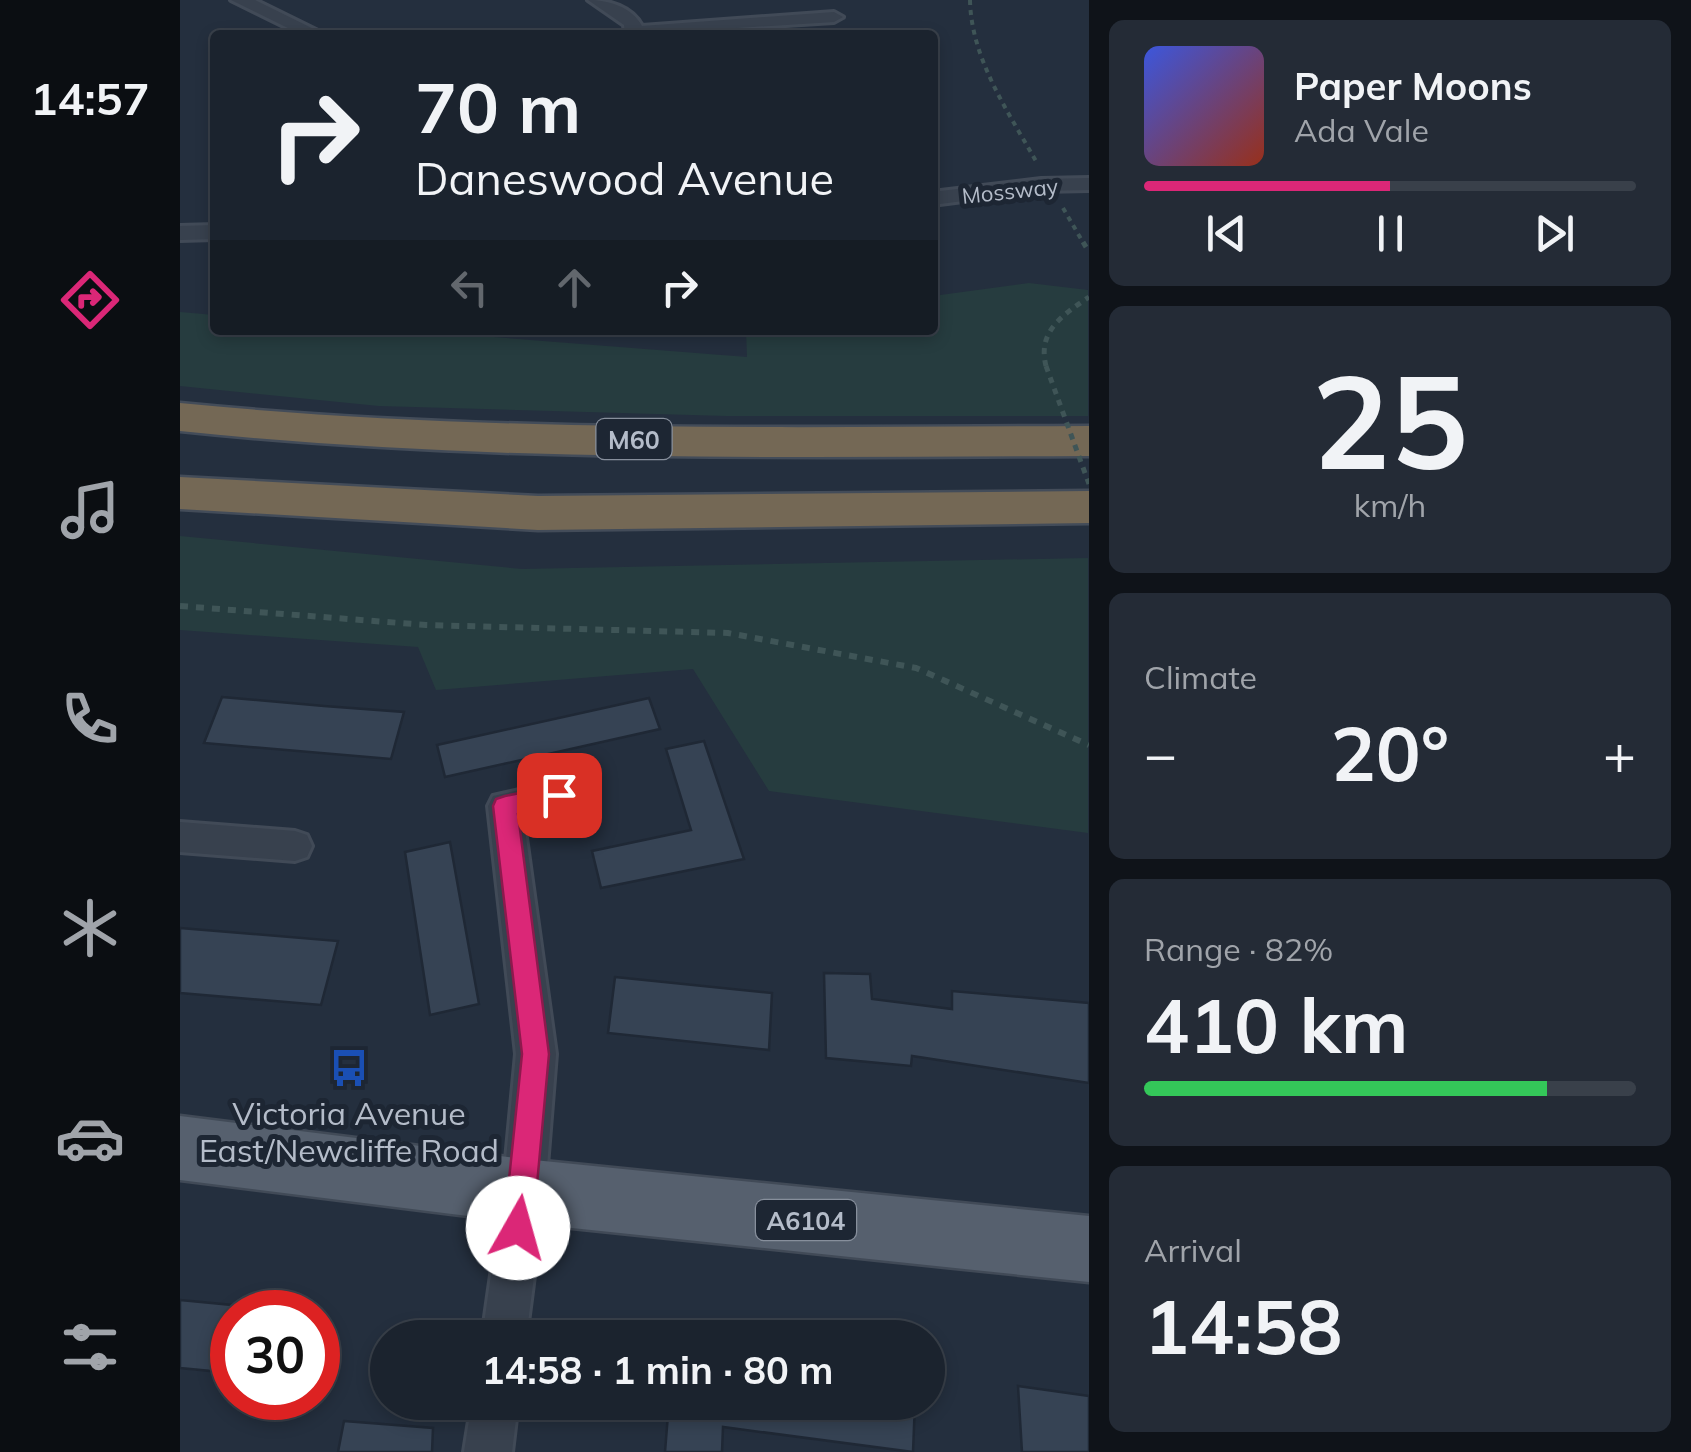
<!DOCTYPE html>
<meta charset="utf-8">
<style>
:root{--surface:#1b232e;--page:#242b36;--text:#f1f3f6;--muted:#a0a4aa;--line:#39404a;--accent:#db2777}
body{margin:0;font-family:Mulish,sans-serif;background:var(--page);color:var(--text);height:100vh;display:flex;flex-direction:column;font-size:38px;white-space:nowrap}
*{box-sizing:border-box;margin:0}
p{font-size:32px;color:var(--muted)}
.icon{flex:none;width:55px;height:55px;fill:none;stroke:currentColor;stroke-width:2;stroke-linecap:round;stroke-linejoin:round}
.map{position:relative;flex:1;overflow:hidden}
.drawer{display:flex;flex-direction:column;gap:20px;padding:20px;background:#0f1319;width:602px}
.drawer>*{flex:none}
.banner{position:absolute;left:30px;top:30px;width:728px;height:305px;border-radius:10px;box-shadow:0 5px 15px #0003,0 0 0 2px var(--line);background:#1b232e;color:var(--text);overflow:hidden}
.speed{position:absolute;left:30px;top:1290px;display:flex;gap:20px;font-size:50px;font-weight:700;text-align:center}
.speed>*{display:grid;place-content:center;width:130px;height:130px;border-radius:50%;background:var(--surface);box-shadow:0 5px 15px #0003,0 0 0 2px var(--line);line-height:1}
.speed .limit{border:15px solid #d22;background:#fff;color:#111}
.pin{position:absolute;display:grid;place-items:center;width:85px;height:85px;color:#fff;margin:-42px;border-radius:20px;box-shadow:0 5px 15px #0006}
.me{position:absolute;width:110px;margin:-55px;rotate:7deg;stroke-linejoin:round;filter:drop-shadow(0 0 8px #0008)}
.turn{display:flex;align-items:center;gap:35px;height:210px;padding:0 40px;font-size:45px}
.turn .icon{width:130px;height:130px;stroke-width:2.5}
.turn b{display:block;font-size:70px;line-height:85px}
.lanes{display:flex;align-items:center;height:95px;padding:0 40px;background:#0003;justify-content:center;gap:50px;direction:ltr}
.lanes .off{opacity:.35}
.big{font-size:75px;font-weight:700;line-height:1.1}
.drawer .widget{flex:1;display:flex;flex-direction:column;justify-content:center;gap:15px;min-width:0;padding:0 35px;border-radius:15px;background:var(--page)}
.drawer .dial{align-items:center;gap:0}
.dial b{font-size:130px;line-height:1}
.song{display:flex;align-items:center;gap:30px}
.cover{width:120px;height:120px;border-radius:15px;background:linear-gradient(135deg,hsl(230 70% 55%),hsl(10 70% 35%))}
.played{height:10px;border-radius:5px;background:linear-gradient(90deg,var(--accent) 50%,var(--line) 50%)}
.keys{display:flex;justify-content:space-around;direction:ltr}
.heat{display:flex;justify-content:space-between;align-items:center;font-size:55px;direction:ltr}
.charge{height:15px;border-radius:8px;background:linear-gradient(90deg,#34c759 82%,var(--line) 0)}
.trip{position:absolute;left:190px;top:1320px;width:575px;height:100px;border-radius:50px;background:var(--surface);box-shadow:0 5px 15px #0003,0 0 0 2px var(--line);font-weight:700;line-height:100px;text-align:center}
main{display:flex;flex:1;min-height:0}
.tab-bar{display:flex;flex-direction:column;width:180px;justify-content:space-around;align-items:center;background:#0b0e12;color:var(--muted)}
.tab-bar .icon{width:70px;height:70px}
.tab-bar .active{color:var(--accent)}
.tab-bar b{font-size:45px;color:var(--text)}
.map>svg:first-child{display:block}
.green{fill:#263c3f}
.building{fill:#364354;stroke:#1f2835;stroke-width:2.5}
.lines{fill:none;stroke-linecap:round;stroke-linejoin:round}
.minor-casing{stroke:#414a57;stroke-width:6}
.primary-casing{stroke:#414a57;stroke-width:5}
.motorway-casing{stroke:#434c59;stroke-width:5}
.path-far2{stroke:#3f5557;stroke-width:4;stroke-dasharray:5 5;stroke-linecap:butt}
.path-far1{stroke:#3f5557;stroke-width:5;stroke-dasharray:6 6;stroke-linecap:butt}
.path{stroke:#3f5557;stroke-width:6;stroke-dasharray:8 8;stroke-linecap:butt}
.minor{fill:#38414e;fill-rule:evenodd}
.primary{fill:#56606e;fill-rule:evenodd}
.motorway{fill:#746855;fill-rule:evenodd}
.path-bridge{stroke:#3f5557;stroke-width:5;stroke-dasharray:6 6;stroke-linecap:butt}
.route{fill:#db2777;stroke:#8e194d;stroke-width:2.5}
.labels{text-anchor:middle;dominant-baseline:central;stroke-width:10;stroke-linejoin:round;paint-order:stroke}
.far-street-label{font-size:22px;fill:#b4bcc9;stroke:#1d2633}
.shield{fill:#1d2633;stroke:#878f9c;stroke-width:2.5}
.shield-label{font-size:25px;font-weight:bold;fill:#b4bcc9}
.near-poi-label{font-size:32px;fill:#b4bcc9;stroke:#1d2633}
</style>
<main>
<nav class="tab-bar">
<b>14:57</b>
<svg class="icon active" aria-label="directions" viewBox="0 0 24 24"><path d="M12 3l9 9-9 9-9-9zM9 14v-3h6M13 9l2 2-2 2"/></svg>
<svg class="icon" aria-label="music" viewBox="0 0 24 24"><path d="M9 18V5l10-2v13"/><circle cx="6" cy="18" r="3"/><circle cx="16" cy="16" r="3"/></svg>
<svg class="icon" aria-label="phone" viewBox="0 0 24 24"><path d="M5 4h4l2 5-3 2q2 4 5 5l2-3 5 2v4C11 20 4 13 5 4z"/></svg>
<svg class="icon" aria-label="climate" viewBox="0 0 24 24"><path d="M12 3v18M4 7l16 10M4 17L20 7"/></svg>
<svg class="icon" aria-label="car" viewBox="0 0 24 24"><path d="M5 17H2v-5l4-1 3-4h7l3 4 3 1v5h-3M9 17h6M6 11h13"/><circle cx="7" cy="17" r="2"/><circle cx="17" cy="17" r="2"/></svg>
<svg class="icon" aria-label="filters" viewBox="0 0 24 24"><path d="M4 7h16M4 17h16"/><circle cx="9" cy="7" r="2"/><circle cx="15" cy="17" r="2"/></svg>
</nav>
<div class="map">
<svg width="909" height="1452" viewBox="0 0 909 1452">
<rect width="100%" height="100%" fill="#242f3e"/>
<g class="green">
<polygon points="849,283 908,290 908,416 546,416 199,406 0,386 0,312 35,315 35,330 224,330 567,357 566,330 752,330 753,296"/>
<polygon points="0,536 342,569 908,558 908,833 589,791 513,669 256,690 238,647 0,630"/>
</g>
<g class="building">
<polygon points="42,697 144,706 224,712 211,759 24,743"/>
<polygon points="469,698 480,729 265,777 257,745"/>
<polygon points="524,741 564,859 421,888 412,851 511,830 486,749"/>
<polygon points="270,842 299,1004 250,1015 225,852"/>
<polygon points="0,928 158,941 141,1005 0,993"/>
<polygon points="644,973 690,974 692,999 772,1009 772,991 909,1003 909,1083 732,1056 731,1066 646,1058"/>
<polygon points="435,977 592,993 589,1050 428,1033"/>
<polygon points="0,1300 52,1305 52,1373 0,1368"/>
<polygon points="838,1386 909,1396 909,1452 842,1452"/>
<polygon points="489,1402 735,1402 733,1452 543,1427 542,1452 485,1452"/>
<polygon points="164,1421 253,1428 252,1452 158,1452"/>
</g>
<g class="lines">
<g class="minor-casing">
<g id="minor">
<polygon points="51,0 75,0 146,35 122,35"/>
<path d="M408,0C429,0 452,7 462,26L654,12L663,17L654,22L445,35L444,25Z"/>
<polygon points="909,178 909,190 861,191 752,205 752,192 861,179"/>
<polygon points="35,225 35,239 0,240 0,226"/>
<polygon points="379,781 391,785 396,795 391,805 343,816 376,1054 365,1191 346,1338 302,1338 323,1191 336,1054 308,806 313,796"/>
<polygon points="0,822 115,831 127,835 132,846 127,857 115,861 0,852"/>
<polygon points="292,1402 338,1402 332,1452 284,1452"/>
</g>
</g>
<g class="primary-casing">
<polygon id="primary" points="0,1116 344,1159 909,1216 909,1282 344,1223 0,1180"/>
</g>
<g class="motorway-casing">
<g id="motorway">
<path d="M0,403C301,433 607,427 909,426V456C607,457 301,463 0,431Z"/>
<polygon points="0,477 358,496 909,491 909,523 358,530 0,509"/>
</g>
</g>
<g class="path-far2">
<path d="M790,0C791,59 829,113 857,163"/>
<polyline points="883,208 904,244"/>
</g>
<g class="path-far1">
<polyline points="903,242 909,252"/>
<path d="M866,366C857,331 883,315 909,297"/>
</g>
<polyline class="path" points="0,606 246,625 548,633 736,668 909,745"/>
<use href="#minor" class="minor"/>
<use href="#primary" class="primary"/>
<use href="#motorway" class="motorway"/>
<polyline class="path-bridge" points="866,366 909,484"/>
</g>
<polygon class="route" points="379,785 388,788 391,795 388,802 338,814 369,1054 353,1228 349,1239 338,1243 328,1239 324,1228 342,1054 313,806 316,799 325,796"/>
<defs>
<g id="bus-bare" transform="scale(3)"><path d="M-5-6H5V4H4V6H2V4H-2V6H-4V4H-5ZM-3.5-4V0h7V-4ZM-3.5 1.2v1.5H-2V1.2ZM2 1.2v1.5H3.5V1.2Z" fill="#1a4fb4" stroke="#1d2633" stroke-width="2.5" paint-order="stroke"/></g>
</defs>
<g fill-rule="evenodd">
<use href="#bus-bare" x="169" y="1068"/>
</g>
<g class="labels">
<g class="far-street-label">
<text transform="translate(830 191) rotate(-6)">Mossway</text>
</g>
<g class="shield">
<rect x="416.5" y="419" width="75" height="40" rx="8"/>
<rect x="576" y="1200" width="100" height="40" rx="8"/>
</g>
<g class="shield-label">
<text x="454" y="439">M60</text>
<text x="626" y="1220">A6104</text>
</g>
<g class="near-poi-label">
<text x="169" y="1113">Victoria Avenue<tspan x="169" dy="37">East/Newcliffe Road</tspan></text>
</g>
</g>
</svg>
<div class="speed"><div class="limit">30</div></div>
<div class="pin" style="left:379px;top:795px;background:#d93025"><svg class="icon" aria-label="arrive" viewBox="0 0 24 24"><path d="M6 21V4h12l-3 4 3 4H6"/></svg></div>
<svg class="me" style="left:338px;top:1228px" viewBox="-20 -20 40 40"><circle r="19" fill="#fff"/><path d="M0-13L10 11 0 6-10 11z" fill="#db2777"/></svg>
<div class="trip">14:58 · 1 min · 80 m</div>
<div class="banner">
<div class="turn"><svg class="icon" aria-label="right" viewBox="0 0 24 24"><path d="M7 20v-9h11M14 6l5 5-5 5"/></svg><div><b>70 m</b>Daneswood Avenue</div></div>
<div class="lanes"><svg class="icon off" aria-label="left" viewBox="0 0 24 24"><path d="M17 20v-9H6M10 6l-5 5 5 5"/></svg><svg class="icon off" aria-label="ahead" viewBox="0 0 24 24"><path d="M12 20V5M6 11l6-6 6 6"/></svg><svg class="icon" aria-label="right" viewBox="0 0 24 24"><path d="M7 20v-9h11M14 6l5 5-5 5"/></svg></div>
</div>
</div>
<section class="drawer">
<div class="widget">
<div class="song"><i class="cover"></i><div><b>Paper Moons</b><p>Ada Vale</p></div></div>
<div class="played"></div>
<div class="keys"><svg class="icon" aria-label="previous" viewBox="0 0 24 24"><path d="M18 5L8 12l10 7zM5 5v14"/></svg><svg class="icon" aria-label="pause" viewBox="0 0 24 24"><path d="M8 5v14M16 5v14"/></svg><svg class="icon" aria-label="next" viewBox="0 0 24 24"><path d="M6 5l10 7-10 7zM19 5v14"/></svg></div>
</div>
<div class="widget dial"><b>25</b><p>km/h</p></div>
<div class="widget"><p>Climate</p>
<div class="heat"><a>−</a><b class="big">20°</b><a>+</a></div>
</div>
<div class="widget"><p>Range · 82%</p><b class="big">410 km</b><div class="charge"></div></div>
<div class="widget"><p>Arrival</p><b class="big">14:58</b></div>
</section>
</main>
